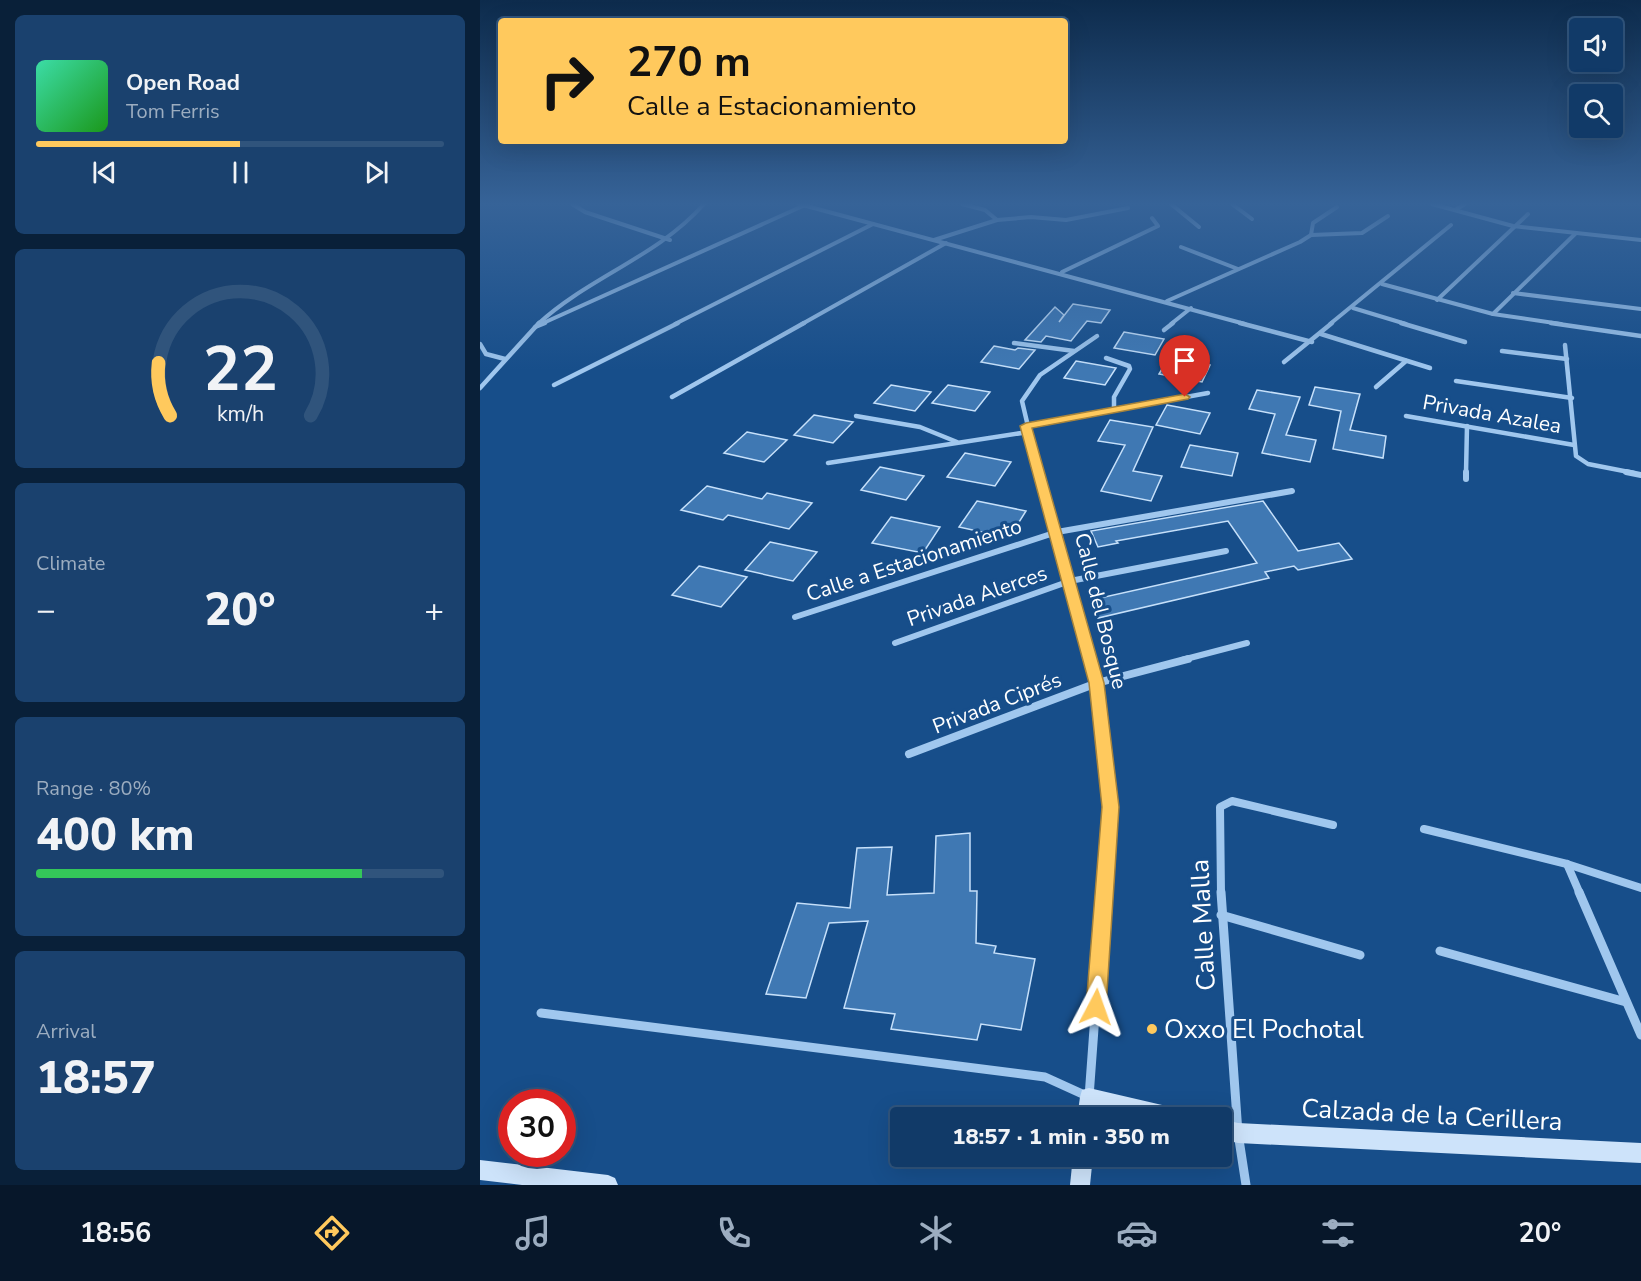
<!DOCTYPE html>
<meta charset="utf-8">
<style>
:root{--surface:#113a68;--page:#1a416e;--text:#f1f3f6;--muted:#9cadc0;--line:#30547c;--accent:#ffc95d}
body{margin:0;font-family:"Nunito Sans",sans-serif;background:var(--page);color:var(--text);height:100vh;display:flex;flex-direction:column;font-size:22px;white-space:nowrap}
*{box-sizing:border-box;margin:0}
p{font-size:20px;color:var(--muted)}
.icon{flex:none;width:33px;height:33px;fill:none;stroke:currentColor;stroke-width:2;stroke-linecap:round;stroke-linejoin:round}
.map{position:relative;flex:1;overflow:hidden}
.drawer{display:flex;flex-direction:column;gap:15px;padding:15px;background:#092039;width:480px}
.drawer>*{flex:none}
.guide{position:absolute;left:18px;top:18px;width:570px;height:126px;border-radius:6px;box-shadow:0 6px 24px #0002,0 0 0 2px var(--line);background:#ffc95d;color:#111;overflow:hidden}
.buttons{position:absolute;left:1089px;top:18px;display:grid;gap:12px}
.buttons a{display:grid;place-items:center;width:54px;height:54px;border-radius:6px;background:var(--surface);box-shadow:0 6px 24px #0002,0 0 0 2px var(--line);font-size:30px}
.speed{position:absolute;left:18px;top:1089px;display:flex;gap:12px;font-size:30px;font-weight:700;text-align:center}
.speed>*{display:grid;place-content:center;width:78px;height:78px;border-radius:50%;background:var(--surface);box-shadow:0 6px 24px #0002,0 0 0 2px var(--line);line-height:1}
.speed .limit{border:9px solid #d22;background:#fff;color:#111}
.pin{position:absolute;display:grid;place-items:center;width:51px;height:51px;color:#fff;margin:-62px -26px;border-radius:50% 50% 50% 0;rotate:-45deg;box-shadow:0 0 6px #0007}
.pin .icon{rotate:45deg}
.me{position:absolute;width:66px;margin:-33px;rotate:4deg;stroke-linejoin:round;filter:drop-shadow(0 0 4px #0008)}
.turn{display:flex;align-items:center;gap:21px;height:126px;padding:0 30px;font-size:27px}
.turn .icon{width:78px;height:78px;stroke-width:2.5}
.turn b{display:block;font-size:42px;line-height:51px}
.big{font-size:45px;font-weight:800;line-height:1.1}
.drawer .tile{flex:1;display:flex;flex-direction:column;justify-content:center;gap:9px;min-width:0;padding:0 21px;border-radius:9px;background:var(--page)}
.drawer .dial{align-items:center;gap:0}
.dial svg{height:156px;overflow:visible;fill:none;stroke:var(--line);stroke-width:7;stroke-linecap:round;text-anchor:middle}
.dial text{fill:var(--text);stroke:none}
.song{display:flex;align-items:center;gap:18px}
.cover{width:72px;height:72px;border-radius:9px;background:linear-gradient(135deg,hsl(160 70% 55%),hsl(120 70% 35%))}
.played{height:6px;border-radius:3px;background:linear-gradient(90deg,var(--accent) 50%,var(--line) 50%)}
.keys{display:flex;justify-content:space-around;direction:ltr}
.heat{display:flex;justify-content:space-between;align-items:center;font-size:33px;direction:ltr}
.charge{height:9px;border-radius:4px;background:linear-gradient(90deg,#34c759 80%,var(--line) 0)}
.trip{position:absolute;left:410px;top:1107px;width:342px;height:60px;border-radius:6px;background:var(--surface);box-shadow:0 6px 24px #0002,0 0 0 2px var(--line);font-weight:800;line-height:60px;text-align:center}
.menu{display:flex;height:96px;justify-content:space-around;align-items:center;background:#07172a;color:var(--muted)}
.menu .icon{width:42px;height:42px}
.menu .on{color:var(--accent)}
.menu b{font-size:27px;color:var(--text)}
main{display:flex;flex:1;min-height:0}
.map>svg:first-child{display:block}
.building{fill:#3f78b3;stroke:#c6e0fa;stroke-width:1.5}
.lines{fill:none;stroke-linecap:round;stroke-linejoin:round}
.street-far4{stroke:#a0c7ee;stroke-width:4}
.street-far3{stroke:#a0c7ee;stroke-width:4.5}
.street-far2{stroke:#a0c7ee;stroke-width:6}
.street-far1{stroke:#a0c7ee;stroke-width:8}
.street{stroke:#a0c7ee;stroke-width:9}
.secondary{fill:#cde3fa;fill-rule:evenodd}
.route{fill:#ffc95d;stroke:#a6833c;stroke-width:1.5}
.poi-dot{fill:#ffc95d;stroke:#174e8a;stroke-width:2}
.labels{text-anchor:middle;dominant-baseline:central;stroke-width:6;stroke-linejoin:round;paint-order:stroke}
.street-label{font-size:21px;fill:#fff;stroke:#174e8a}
.near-street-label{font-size:26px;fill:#fff;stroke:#174e8a}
.near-poi-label{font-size:26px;fill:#fff;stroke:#174e8a;text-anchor:start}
</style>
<main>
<section class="drawer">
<div class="tile">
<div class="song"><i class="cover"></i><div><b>Open Road</b><p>Tom Ferris</p></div></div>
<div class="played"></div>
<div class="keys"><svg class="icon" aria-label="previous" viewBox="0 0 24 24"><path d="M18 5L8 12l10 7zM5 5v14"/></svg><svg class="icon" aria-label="pause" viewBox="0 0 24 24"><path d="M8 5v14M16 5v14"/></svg><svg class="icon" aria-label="next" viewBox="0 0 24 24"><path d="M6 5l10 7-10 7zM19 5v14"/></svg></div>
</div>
<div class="tile dial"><svg viewBox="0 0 100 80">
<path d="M14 69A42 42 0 1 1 86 69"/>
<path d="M14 69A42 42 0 0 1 8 42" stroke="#ffc95d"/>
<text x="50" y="56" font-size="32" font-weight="700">22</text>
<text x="50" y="72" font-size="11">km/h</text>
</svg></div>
<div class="tile"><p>Climate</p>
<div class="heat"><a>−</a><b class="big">20°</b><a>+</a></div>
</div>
<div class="tile"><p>Range · 80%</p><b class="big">400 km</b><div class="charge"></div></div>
<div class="tile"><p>Arrival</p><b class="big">18:57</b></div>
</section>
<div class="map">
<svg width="1161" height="1185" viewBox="0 0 1161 1185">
<rect width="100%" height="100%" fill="#174e8a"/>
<g class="building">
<polygon points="593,304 630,310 621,323 607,321 591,341 566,336 561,342 545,340 575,307 584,315 579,322"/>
<polygon points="644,332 684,339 675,355 634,348"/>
<polygon points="514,346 535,350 538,348 555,350 539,369 501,362"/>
<polygon points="689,357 730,365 722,382 679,374"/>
<polygon points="596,361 636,368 625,385 584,378"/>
<polygon points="411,385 451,392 435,411 394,403"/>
<polygon points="468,385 510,392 495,411 452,403"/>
<polygon points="835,387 880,394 870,430 906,436 903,458 853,449 861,411 829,405"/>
<polygon points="777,390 820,397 806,435 836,440 830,462 782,453 795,414 769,409"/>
<polygon points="687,405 730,413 720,434 676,425"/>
<polygon points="334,415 373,422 353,443 314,435"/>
<polygon points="630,420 673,427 653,471 682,476 671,501 621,491 645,445 618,441"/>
<polygon points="267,432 307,440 284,462 244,453"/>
<polygon points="710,445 758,453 752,476 701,467"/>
<polygon points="485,453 531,462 515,486 467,477"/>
<polygon points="400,467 444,476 426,500 381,490"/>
<polygon points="227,486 282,499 287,493 332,503 309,529 248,515 243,520 201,510"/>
<polygon points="497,501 546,511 529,538 479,527"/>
<polygon points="783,501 818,551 859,543 872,559 818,570 814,566 785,572 789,578 618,618 611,600 777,563 748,521 636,541 638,543 618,547 611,531"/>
<polygon points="411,517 460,527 443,553 392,543"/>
<polygon points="290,542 337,552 313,581 265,570"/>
<polygon points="219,566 267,577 241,607 192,595"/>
<polygon points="490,833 490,891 497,891 496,943 516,946 514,953 555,959 541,1030 501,1024 497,1040 411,1029 415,1014 364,1008 388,921 349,923 326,998 286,994 317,903 370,908 377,848 412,847 407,895 454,893 456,836"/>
</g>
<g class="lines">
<g class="street-far4">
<polyline points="92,204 105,212 190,240"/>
<polyline points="319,204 765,324"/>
<polyline points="482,204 505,210 517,220"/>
<polyline points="691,204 719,227"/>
<polyline points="752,204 772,219"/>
<polyline points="952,204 1033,226 1161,240"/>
<polyline points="975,210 985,204"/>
<polyline points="831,235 882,233 908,216"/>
<polyline points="454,240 517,220 551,217 586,220 648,208"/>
<polyline points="701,247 758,269"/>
<polyline points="582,272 678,226 672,218"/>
<polyline points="902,284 1013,314 1081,324"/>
<polyline points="1033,293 1161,309"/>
<polyline points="957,300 1048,214"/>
<polyline points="687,301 820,242 831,235 833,223 857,207"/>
<polyline points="873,308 926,324"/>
<polyline points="1013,314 1096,233"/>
<path d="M58,324C109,277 177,257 224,204"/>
<polyline points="61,324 325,205"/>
<polyline points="195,324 393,224"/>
<polyline points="322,324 466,243"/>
<polyline points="691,324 711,308"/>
<polyline points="850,324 971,225"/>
</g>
<g class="street-far3">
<polyline points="760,323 832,342"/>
<polyline points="921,323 985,342"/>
<polyline points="1071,323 1161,336"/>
<polyline points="55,327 65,323"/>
<polyline points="684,330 693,323"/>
<polyline points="841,334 950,368"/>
<polyline points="534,343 594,351"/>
<polyline points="0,344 6,354 25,359"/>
<polyline points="1085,345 1096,456 1108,464 1154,473"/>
<polyline points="1022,351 1087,359"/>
<polyline points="626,358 649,366 650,369 634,397 634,410"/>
<polyline points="804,362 852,323"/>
<polyline points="976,381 1092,398"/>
<polyline points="74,385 198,323"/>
<polyline points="896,387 926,361"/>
<polyline points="0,388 59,323"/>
<polyline points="192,397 324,323"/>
<polyline points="376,416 440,427 477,442"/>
<polyline points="926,416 1094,445"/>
<polyline points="546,426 728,393"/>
<polyline points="348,463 548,432"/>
<polyline points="559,473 542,401 560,375 617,336"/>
<polyline points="986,473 987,426"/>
</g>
<g class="street-far2">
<polyline points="559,472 611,660"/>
<polyline points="1146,472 1161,475"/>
<polyline points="986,479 986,472"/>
<polyline points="315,617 577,532 812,491"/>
<polyline points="415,643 590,581 746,551"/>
<polyline points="702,660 767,643"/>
</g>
<g class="street-far1">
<polyline points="610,659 617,683 630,807 624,894"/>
<polyline points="429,754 617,683 708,659"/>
<polyline points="944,829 1087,864 1161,888"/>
<polyline points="1087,864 1100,894"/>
<polyline points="741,894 740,807 752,801 853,825"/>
</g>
<g class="street">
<polyline points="741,892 758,1133 766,1185"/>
<polyline points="1099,892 1161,1035"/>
<polyline points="741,915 880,955"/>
<polyline points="960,951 1146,1002"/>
<polyline points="61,1013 565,1077 609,1097 624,892"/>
</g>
<g class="secondary">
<polygon points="609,1088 695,1108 702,1111 704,1118 654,1118 617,1109 617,1118 597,1118 600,1097 602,1090"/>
<polygon points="741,1119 758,1123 1161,1143 1161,1163 758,1143 741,1139"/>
<polygon points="593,1156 613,1156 610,1185 590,1185"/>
<polygon points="0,1160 128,1175 135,1178 138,1185 42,1185 0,1180"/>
</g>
</g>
<linearGradient id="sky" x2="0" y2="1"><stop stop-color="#0d2b4c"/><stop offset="0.55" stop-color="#366398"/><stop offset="1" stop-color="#366398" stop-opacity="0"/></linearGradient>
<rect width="1161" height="370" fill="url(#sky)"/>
<polygon class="route" points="705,394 710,397 708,399 552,428 624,683 639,807 626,1007 623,1014 616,1017 609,1014 606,1007 622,807 609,683 540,426 546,423"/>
<circle class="poi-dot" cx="672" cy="1029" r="6"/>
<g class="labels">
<g class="street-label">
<text transform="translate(1012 414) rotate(10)">Privada Azalea</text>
<text transform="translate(434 560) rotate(-18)">Calle a Estacionamiento</text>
<text transform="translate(497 596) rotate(-19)">Privada Alerces</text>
<text transform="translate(621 611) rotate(76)">Calle del Bosque</text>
<text transform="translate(517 703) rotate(-21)">Privada Ciprés</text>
</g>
<g class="near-street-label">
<text transform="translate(723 925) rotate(-93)">Calle Malla</text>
<text transform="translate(952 1115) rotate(3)">Calzada de la Cerillera</text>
</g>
<g class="near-poi-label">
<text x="684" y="1029">Oxxo El Pochotal</text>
</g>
</g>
</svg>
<div class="buttons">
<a><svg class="icon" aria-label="sound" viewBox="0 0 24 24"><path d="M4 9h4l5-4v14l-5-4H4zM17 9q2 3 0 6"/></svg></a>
<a><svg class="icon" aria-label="search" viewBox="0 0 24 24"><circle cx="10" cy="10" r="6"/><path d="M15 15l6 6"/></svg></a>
</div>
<div class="speed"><div class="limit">30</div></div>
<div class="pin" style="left:705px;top:397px;background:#d93025"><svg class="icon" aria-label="arrive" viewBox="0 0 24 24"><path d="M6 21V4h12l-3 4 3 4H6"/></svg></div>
<svg class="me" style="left:616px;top:1007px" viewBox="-20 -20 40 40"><path d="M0-17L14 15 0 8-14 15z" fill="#ffc95d" stroke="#fff" stroke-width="4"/></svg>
<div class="trip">18:57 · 1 min · 350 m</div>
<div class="guide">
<div class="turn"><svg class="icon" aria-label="right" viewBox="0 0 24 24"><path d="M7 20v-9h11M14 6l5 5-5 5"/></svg><div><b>270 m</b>Calle a Estacionamiento</div></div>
</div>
</div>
</main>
<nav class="menu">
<b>18:56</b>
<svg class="icon on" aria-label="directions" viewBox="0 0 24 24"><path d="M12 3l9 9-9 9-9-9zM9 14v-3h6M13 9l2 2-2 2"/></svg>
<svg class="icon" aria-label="music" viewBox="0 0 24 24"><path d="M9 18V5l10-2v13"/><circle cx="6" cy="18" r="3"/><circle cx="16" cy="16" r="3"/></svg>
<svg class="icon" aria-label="phone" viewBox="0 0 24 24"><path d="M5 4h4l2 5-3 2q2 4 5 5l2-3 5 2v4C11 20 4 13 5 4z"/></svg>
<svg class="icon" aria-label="climate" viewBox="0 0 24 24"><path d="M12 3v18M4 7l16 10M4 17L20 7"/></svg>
<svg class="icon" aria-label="car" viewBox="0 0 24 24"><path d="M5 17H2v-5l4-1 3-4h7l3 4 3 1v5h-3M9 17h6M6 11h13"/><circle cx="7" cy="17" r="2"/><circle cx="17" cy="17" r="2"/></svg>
<svg class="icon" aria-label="filters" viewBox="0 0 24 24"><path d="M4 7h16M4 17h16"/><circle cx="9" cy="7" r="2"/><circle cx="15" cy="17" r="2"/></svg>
<b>20°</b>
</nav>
